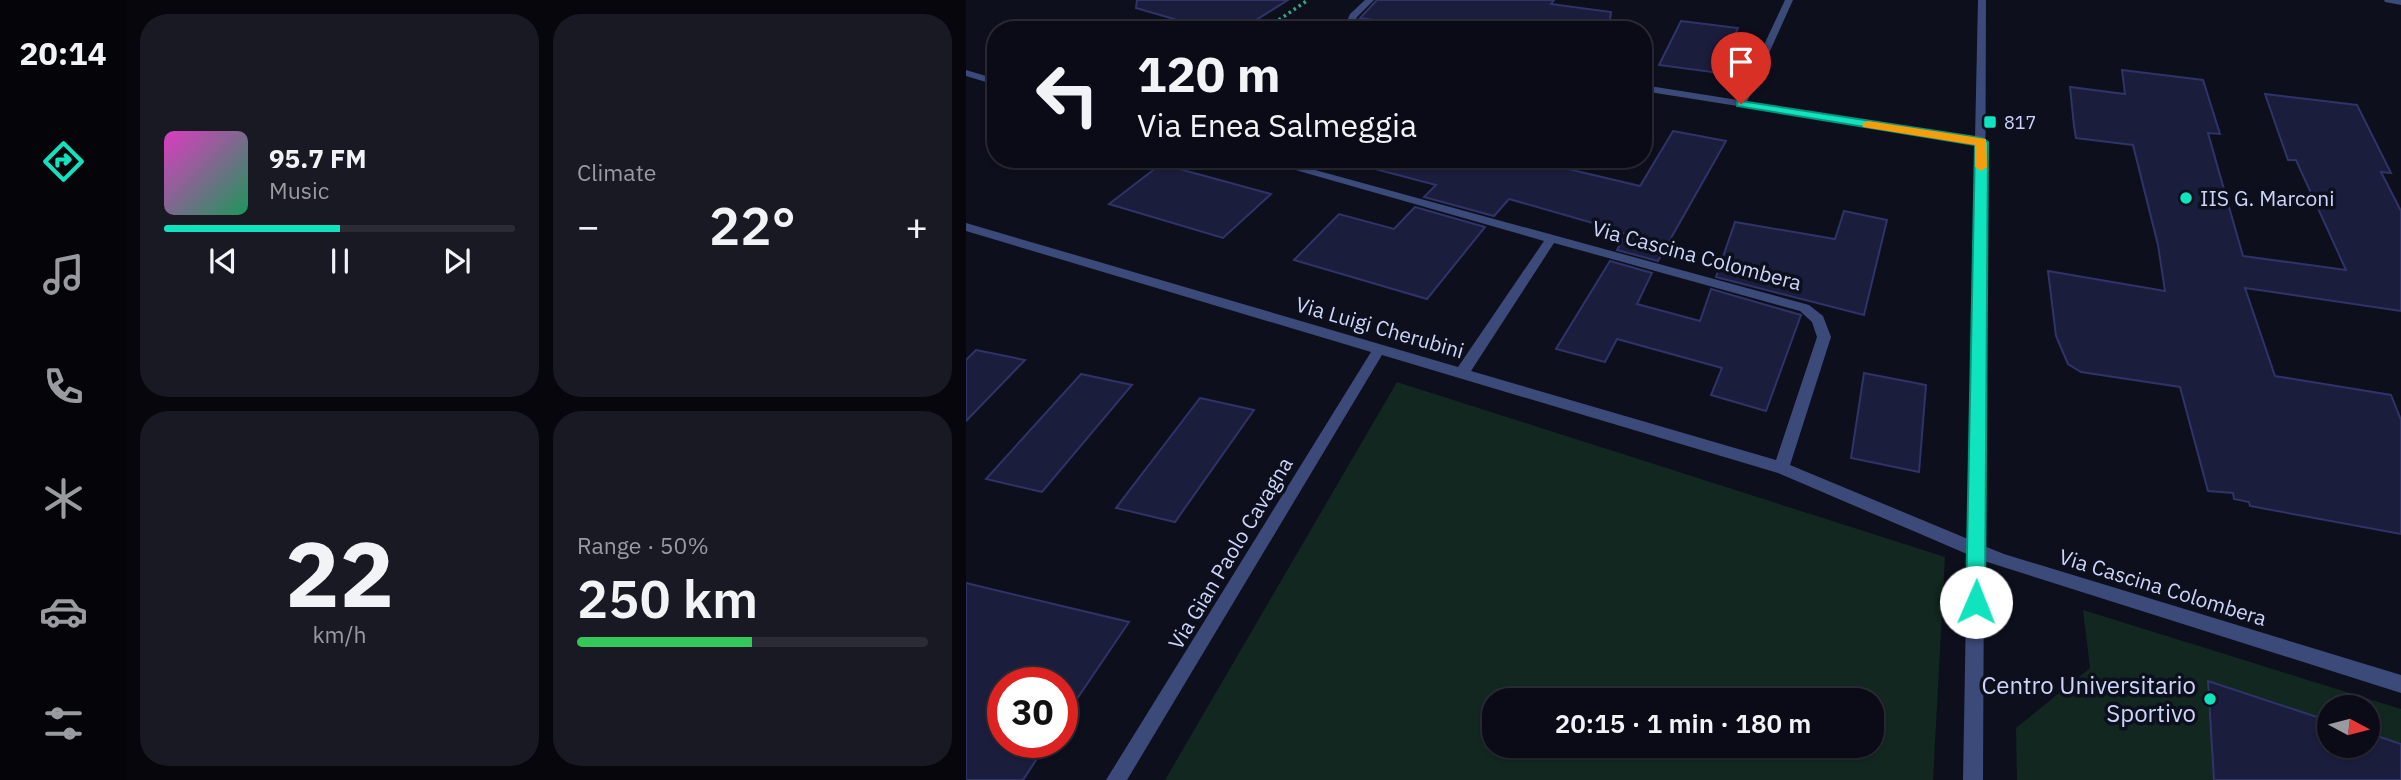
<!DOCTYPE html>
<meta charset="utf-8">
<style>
:root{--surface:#0a0b16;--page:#181923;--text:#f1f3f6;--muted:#999ba1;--line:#2a2b35;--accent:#10e4bf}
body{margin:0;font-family:"IBM Plex Sans",sans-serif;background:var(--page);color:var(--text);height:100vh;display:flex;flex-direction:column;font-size:26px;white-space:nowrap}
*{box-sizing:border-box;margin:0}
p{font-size:23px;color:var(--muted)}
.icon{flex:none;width:38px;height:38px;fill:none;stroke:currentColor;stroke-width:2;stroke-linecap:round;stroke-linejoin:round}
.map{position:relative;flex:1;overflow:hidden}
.side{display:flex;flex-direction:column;gap:14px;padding:14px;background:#06060c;width:840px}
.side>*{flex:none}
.top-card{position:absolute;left:21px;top:21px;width:665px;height:147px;border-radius:28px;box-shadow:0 2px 5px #0004,0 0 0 2px var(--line);background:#0a0b16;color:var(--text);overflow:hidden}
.needle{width:46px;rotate:97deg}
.tools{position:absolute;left:1351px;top:695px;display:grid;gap:14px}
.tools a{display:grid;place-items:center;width:63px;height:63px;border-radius:50%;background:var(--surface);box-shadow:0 2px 5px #0004,0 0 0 2px var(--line);font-size:35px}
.speed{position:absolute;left:21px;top:667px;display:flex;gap:14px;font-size:35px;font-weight:700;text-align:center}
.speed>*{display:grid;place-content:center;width:91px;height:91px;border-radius:50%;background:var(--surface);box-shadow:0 2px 5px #0004,0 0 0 2px var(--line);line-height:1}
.speed .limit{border:10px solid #d22;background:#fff;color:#111}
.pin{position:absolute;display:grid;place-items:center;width:60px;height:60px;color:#fff;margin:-72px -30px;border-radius:50% 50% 50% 0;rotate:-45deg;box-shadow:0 0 7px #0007}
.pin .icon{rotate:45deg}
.me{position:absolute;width:77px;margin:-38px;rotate:1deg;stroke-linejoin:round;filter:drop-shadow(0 0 5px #0008)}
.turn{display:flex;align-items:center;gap:24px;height:147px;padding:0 35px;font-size:32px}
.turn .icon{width:91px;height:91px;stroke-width:2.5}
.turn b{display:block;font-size:49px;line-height:60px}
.big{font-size:52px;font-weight:600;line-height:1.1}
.side .widget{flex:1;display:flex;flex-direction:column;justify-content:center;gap:10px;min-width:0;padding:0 24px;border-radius:28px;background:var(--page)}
.side .dial{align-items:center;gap:0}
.dial b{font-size:91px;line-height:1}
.song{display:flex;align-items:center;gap:21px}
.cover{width:84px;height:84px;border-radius:10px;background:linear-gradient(135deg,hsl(310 70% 55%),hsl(150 70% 35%))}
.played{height:7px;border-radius:4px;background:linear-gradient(90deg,var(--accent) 50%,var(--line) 50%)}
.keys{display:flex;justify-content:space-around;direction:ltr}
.heat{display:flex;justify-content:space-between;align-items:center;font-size:38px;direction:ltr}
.charge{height:10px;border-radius:5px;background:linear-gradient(90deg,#34c759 50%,var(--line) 0)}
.side .tiles{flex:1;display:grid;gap:14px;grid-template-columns:repeat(2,1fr)}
.trip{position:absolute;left:516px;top:688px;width:402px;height:70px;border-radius:28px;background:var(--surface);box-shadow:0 2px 5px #0004,0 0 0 2px var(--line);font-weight:600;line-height:70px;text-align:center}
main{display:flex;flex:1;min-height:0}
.tab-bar{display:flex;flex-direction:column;width:126px;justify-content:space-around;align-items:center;background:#040409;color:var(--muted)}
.tab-bar .icon{width:49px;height:49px}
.tab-bar .active{color:var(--accent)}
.tab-bar b{font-size:32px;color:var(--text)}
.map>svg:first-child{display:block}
.green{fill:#112720;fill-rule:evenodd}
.building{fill:#1b1d3d;stroke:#2f3367;stroke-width:2}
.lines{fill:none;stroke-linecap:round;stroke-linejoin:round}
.path{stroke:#36a781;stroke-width:3.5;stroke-dasharray:2.5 3.5;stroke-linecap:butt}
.street{fill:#3c4a79;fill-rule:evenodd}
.route{fill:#10e4bf;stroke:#0a947c;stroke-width:2}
.slow{fill:#f59e0b}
.poi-dot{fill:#10e4bf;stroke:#0d0f1d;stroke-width:2.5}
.labels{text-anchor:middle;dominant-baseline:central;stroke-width:7;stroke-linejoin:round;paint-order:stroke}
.far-poi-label{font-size:18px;fill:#cdd5fb;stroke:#0d0f1d;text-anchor:start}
.poi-label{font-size:21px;fill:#cdd5fb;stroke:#0d0f1d;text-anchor:start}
.street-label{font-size:21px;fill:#cdd5fb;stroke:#0d0f1d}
.near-poi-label{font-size:24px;fill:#cdd5fb;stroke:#0d0f1d;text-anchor:end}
</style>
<main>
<nav class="tab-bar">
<b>20:14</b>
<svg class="icon active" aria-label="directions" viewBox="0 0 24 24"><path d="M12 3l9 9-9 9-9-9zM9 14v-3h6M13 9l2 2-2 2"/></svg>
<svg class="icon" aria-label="music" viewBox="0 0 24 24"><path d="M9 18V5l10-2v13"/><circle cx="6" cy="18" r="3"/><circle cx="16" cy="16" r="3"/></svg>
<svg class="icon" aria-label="phone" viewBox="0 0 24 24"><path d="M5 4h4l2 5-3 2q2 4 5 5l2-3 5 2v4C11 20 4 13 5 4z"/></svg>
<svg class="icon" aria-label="climate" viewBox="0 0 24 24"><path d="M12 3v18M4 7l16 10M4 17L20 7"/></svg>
<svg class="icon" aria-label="car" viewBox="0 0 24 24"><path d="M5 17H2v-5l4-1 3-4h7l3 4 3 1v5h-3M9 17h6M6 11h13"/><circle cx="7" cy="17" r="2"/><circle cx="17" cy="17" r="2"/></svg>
<svg class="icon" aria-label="filters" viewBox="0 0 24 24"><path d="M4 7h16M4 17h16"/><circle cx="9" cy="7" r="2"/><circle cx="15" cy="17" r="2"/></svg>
</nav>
<section class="side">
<div class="tiles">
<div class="widget">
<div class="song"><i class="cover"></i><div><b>95.7 FM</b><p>Music</p></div></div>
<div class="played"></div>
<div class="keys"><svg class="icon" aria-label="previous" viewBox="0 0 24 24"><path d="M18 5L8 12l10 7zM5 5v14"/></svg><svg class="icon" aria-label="pause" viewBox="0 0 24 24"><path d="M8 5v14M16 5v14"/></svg><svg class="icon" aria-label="next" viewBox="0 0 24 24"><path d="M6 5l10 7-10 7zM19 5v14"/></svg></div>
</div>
<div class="widget"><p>Climate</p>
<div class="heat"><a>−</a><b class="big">22°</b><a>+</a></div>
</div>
<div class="widget dial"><b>22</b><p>km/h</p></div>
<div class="widget"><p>Range · 50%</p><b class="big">250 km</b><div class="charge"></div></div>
</div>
</section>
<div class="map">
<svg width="1435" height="780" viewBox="0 0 1435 780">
<rect width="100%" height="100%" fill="#0d0f1d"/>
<g class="green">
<path d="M431,382L979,557L967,780H199ZM528,700H906V746H528Z"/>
<path d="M1117,610L1435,709V780H1051L1050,728L1124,668ZM1363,707H1402V746H1363Z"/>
</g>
<g class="building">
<polygon points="171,0 322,0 274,30 246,30 170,8"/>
<polygon points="411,0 588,0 585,4 645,12 643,30 476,30 394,18"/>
<polygon points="715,21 772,28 753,73 693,65"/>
<polygon points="1156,70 1237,80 1254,134 1242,133 1277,256 1380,270 1330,160 1322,160 1299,94 1391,105 1425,173 1415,172 1435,211 1435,311 1279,288 1309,376 1425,395 1435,420 1435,534 1284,506 1283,502 1268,499 1267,493 1242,491 1214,387 1115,372 1102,364 1090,336 1082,271 1199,291 1192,245 1167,145 1110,138 1108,126 1104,87 1159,94"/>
<polygon points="707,131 760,141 692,261 651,250 660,234 650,232 651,230 543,199 528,216 458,197 470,185 409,169 410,159 560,159 674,186"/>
<polygon points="195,164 305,194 257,238 143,204"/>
<polygon points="449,207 519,227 461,299 328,260 373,214 428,229"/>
<polygon points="878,211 921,220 898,315 750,277 769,222 869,239"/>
<polygon points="644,261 686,273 671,304 734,321 745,289 835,315 800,411 745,395 756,368 651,339 639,362 590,349"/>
<polygon points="10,350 59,360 0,421 0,360"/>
<polygon points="898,373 960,385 953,472 885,458"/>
<polygon points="115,374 166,385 76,492 20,479"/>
<polygon points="234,398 288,410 209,522 150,508"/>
<polygon points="0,583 163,622 96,721 96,682 37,682 37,742 82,742 57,780 0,780"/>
<polygon points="1242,681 1363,721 1363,746 1402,746 1402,733 1435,744 1435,780 1248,780"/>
</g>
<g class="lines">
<polyline class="path" points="298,30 342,0"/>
<g class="street">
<polygon points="399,0 408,0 391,17 386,30 377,30 384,14"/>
<path d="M819,0H827L781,102L1009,138L1012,0H1020L1018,546L1038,554L1435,675V693L1018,561L1017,780H997L1001,554L812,473L416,355L161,780H140L405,352L0,231V223L492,367L578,241L291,159H309L843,305L857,316L865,337L824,465L1002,539L1009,144L677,91V85L772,100ZM588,243L834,311L846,322L851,337L810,460L505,371Z"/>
<polygon points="1418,0 1435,0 1435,5 1419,2"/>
<polygon points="0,70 30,79 30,85 0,76"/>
</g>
</g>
<polygon class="route" points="775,101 1016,138 1022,142 1019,602 1016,608 1010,611 1003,608 1000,602 1009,145 771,106 771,102"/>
<polygon class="slow" points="902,121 1020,139 1021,167 1015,171 1009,167 1009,145 897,127 896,124"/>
<g class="poi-dot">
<rect x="1017" y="115" width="14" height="14" rx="3.5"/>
<circle cx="1220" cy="198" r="7"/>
<circle cx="1244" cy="699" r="7"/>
</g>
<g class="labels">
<g class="far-poi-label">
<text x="1038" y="122">817</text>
</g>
<g class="poi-label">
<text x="1234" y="198">IIS G. Marconi</text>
</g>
<g class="street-label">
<text transform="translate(731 255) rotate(15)">Via Cascina Colombera</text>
<text transform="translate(414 327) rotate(16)">Via Luigi Cherubini</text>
<text transform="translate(264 553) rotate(-59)">Via Gian Paolo Cavagna</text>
<text transform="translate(1197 587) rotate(17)">Via Cascina Colombera</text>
</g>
<g class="near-poi-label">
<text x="1230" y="685">Centro Universitario<tspan x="1230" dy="28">Sportivo</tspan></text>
</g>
</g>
</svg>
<div class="tools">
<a><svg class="needle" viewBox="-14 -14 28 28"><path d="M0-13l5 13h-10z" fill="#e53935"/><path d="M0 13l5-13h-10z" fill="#999ba1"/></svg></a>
</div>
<div class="speed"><div class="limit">30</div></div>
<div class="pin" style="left:775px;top:104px;background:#d93025"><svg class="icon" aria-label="arrive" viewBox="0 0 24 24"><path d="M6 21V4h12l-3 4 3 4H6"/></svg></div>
<svg class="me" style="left:1010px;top:602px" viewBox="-20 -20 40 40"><circle r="19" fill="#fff"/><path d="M0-13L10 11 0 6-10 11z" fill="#10e4bf"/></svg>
<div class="trip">20:15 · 1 min · 180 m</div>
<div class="top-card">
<div class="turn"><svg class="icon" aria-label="left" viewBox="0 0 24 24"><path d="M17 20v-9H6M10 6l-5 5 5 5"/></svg><div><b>120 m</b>Via Enea Salmeggia</div></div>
</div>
</div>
</main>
